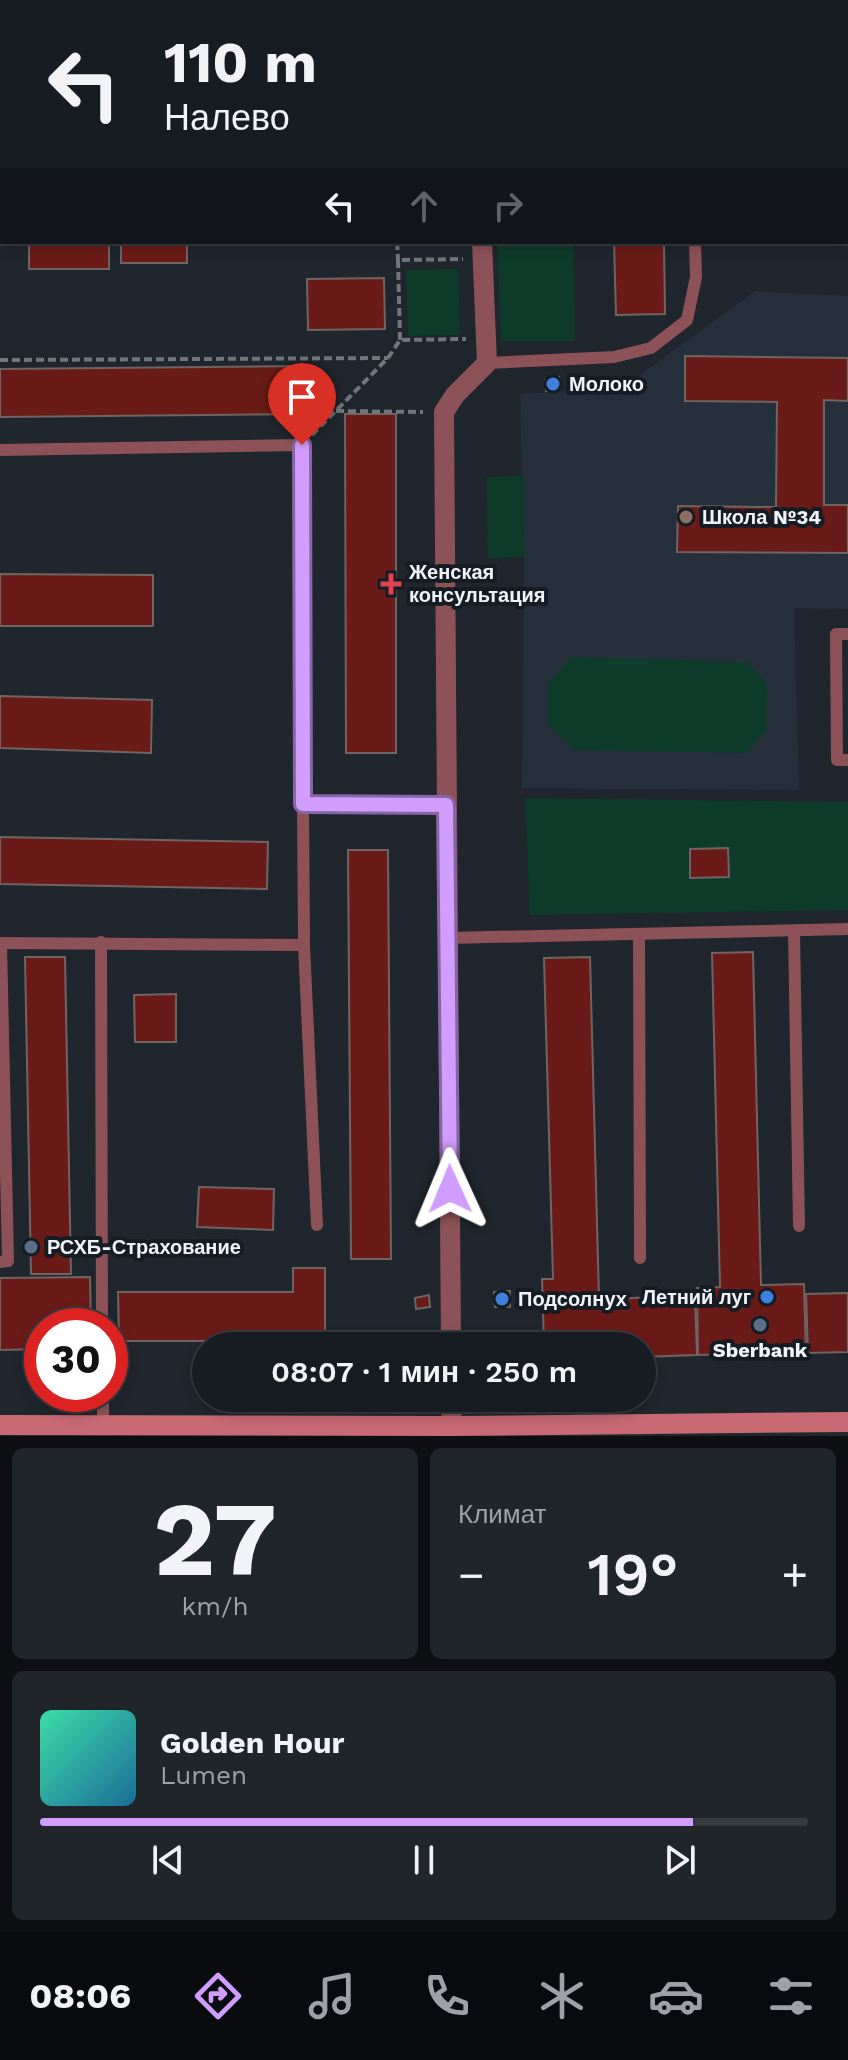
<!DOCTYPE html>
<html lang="ru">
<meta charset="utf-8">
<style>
:root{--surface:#171c22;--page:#20252a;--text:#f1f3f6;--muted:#9ea1a5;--line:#363a40;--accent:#d19dfe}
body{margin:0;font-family:"Work Sans",sans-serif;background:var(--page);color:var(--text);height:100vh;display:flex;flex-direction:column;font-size:30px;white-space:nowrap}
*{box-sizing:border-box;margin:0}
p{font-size:26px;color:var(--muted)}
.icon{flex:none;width:44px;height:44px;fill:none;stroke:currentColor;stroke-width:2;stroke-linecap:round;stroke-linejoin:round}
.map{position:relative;height:1436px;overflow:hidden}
.drawer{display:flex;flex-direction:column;gap:12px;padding:12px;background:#0d0f13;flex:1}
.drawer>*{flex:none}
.top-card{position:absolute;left:0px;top:0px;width:848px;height:244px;box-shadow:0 4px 12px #0003,0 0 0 2px var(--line);background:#171c22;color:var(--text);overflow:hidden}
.speed{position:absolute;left:24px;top:1308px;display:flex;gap:16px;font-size:40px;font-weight:700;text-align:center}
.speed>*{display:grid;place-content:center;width:104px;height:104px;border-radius:50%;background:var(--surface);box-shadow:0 4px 12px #0003,0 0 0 2px var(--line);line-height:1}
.speed .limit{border:12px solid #d22;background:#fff;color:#111}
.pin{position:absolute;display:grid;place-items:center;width:68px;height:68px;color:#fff;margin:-82px -34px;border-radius:50% 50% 50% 0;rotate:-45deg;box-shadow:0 0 8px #0007}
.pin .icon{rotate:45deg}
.me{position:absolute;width:88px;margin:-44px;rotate:359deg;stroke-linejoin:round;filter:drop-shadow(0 0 6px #0008)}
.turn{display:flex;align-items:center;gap:28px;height:168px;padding:0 32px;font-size:36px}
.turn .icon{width:104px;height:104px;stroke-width:2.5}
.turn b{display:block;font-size:56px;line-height:68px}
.lanes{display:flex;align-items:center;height:76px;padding:0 32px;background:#0003;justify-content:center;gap:40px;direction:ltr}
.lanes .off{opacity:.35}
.big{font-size:60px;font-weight:600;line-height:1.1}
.drawer .widget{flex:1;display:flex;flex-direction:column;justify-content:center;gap:12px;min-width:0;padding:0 28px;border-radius:12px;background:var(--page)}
.drawer .dial{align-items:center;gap:0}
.dial b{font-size:104px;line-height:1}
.song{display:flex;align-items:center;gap:24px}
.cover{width:96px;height:96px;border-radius:12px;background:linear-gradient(135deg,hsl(160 70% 55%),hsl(200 70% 35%))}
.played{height:8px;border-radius:4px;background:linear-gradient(90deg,var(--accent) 85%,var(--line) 85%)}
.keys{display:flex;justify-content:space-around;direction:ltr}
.heat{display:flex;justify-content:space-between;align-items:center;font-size:44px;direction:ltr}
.drawer .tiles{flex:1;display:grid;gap:12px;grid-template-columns:1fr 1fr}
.widget:last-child{grid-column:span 2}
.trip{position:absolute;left:192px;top:1332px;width:464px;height:80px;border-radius:40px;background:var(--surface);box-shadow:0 4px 12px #0003,0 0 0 2px var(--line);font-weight:600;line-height:80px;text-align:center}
.tabs{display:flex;height:128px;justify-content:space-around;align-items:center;background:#090b0e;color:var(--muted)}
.tabs .icon{width:56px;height:56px}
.tabs .on{color:var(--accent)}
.tabs b{font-size:36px;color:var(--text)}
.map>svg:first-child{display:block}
.built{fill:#25303c}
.green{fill:#0f3b2a}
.building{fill:#6b1b17;stroke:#706462;stroke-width:2}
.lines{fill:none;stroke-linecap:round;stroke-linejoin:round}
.path{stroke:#70767c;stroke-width:4;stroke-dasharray:8 4;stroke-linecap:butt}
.service{stroke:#8c5257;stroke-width:12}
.minor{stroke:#8c5257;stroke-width:20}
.secondary{stroke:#c76a73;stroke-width:20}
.route-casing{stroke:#8866a5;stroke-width:20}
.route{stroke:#d19dfe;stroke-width:14}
.shop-dot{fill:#3f7fe0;stroke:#161c23;stroke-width:3}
.education-dot{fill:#8d6e63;stroke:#161c23;stroke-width:3}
.health-dot{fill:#e0444e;stroke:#161c23;stroke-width:3}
.service-dot{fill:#5c6f8a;stroke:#161c23;stroke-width:3}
.labels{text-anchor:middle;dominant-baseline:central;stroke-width:8;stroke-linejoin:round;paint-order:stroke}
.poi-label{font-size:20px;font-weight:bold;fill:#f0f4f9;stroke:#161c23;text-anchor:start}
</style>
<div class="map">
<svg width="848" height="1436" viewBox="0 0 848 1436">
<rect width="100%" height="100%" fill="#1f262d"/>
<polygon class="built" points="755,291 848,296 848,609 794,608 799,790 522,788 524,557 520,394 622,388"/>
<g class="green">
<polygon points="497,242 573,242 575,341 501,341"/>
<polygon points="458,269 460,335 408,336 406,270"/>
<polygon points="523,476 524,557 488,558 486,477"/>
<polygon points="571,657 748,662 767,684 766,729 747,753 574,750 548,724 548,683"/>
<polygon points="525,798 848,802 848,910 530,915"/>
</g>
<g class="building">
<polygon points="848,0 848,49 846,2 761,2"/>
<rect x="29" y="242" width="80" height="27"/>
<rect x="121" y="242" width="66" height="21"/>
<polygon points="614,242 664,242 665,314 616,315"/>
<polygon points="384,278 385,329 308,330 307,279"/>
<polygon points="685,356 848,358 848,401 824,400 824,505 848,505 848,553 677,552 678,506 776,507 777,402 685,401"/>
<polygon points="303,366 303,414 0,417 0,369"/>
<polygon points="559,377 560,389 546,391 545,380"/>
<polygon points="345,414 396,414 396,753 346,753"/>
<polygon points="0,574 153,575 153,626 0,626"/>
<polygon points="0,696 152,700 151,753 0,748"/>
<polygon points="0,837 268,842 267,889 0,884"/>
<polygon points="728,848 729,877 690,878 690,849"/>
<polygon points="348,850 388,850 391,1259 351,1259"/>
<polygon points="753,952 761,1285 804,1284 806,1352 698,1355 697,1288 720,1287 712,953"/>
<polygon points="25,957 65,957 71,1274 31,1274"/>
<polygon points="590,957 599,1299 695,1296 697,1355 642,1357 642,1346 544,1346 542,1279 553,1279 544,958"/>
<polygon points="176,994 176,1042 135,1042 134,995"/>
<polygon points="199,1187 274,1189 273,1230 197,1227"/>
<polygon points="293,1268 325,1268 325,1341 119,1341 118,1292 293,1292"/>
<polygon points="90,1277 91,1326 42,1326 42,1349 0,1350 0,1278"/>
<polygon points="510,1291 510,1307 495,1307 494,1292"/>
<polygon points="848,1293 848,1352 808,1353 806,1294"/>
<polygon points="429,1295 430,1307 416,1309 415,1298"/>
<polygon points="393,1339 393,1346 359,1346 359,1340"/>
</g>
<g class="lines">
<g class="path">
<polyline points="386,0 386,2"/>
<polyline points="518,2 521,0"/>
<polyline points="397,242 398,260"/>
<polyline points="400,340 398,260 463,259"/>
<polyline points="0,360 388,358"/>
<polyline points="336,411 423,412"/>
<polyline points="312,435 388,358 400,340 466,339"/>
</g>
<g class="service">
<polyline points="715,0 715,2"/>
<polyline points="846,77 848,77"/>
<polyline points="487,363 614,357 651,348 687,320 696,277 695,242"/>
<polyline points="0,450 302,445 303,804 446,805"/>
<polyline points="848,634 836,634 837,760 848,760"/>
<polyline points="794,931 799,1226"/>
<polyline points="639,934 640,1258"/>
<polyline points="447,938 848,929"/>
<polyline points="101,942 102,1326"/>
<polyline points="0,943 304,945 303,804"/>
<polyline points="304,945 317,1225"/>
<polyline points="0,1262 8,1261 1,943"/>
<polyline points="103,1394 103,1425"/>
</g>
<g class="minor">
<polyline points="491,2 493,0"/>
<polyline points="451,1346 444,412 455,395 487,363 482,242"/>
<polyline points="451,1398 452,1426"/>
</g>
<polyline class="secondary" points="0,1425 452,1426 848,1422"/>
</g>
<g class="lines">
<g class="route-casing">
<polyline id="route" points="302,445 303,804 446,805 450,1189"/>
</g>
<use href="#route" class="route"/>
</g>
<g class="shop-dot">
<circle cx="553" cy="384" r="8"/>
<circle cx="767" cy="1297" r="8"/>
<circle cx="502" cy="1299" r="8"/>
</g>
<circle class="education-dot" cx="686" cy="517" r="8"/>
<path class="health-dot" d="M387 572h8v8h8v8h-8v8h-8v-8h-8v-8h8z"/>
<g class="service-dot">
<circle cx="31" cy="1247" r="8"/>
<circle cx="760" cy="1325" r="8"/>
</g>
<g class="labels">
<g class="poi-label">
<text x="569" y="384">Молоко</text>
<text x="702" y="517">Школа №34</text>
<text x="409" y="572">Женская<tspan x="409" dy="23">консультация</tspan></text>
<text x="47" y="1247">РСХБ-Страхование</text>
<text x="751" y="1297" text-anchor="end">Летний луг</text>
<text x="518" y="1299">Подсолнух</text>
<text x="760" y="1350" text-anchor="middle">Sberbank</text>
</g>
</g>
</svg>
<div class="speed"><div class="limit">30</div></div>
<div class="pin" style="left:302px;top:445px;background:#d93025"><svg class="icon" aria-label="arrive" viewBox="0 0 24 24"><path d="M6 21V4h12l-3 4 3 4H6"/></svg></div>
<svg class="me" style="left:450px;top:1189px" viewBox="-20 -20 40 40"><path d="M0-17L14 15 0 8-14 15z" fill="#d19dfe" stroke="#fff" stroke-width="4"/></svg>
<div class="trip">08:07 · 1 мин · 250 m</div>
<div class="top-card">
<div class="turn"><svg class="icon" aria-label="left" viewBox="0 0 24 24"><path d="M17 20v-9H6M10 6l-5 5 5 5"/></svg><div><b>110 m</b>Налево</div></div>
<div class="lanes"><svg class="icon" aria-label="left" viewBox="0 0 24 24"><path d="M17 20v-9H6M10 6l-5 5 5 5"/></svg><svg class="icon off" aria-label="ahead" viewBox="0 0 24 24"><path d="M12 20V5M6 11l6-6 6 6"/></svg><svg class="icon off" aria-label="right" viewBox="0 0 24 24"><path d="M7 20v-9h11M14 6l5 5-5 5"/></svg></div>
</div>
</div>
<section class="drawer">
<div class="tiles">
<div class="widget dial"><b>27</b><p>km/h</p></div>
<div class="widget"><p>Климат</p>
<div class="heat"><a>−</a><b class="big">19°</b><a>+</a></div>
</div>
<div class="widget">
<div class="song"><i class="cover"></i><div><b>Golden Hour</b><p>Lumen</p></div></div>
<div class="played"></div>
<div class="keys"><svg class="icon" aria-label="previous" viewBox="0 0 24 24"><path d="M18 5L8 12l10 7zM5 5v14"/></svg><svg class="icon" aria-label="pause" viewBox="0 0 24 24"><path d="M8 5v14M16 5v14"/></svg><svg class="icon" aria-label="next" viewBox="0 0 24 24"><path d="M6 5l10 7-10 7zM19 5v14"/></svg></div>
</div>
</div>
</section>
<nav class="tabs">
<b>08:06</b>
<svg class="icon on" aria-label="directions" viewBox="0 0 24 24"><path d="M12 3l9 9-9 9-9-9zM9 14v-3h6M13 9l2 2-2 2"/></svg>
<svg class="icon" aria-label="music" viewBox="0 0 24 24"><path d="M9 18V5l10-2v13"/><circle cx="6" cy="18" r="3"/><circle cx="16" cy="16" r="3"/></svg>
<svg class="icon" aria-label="phone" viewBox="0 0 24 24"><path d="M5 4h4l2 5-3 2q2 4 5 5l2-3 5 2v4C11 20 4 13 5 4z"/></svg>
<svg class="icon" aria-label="climate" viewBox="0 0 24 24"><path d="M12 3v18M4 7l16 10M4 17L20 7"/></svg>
<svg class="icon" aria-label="car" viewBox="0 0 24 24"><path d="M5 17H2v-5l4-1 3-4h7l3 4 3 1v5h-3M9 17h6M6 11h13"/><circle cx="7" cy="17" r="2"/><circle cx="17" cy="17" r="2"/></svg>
<svg class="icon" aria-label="filters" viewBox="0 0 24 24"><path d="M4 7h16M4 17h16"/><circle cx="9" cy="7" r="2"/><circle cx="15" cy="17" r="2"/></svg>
</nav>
